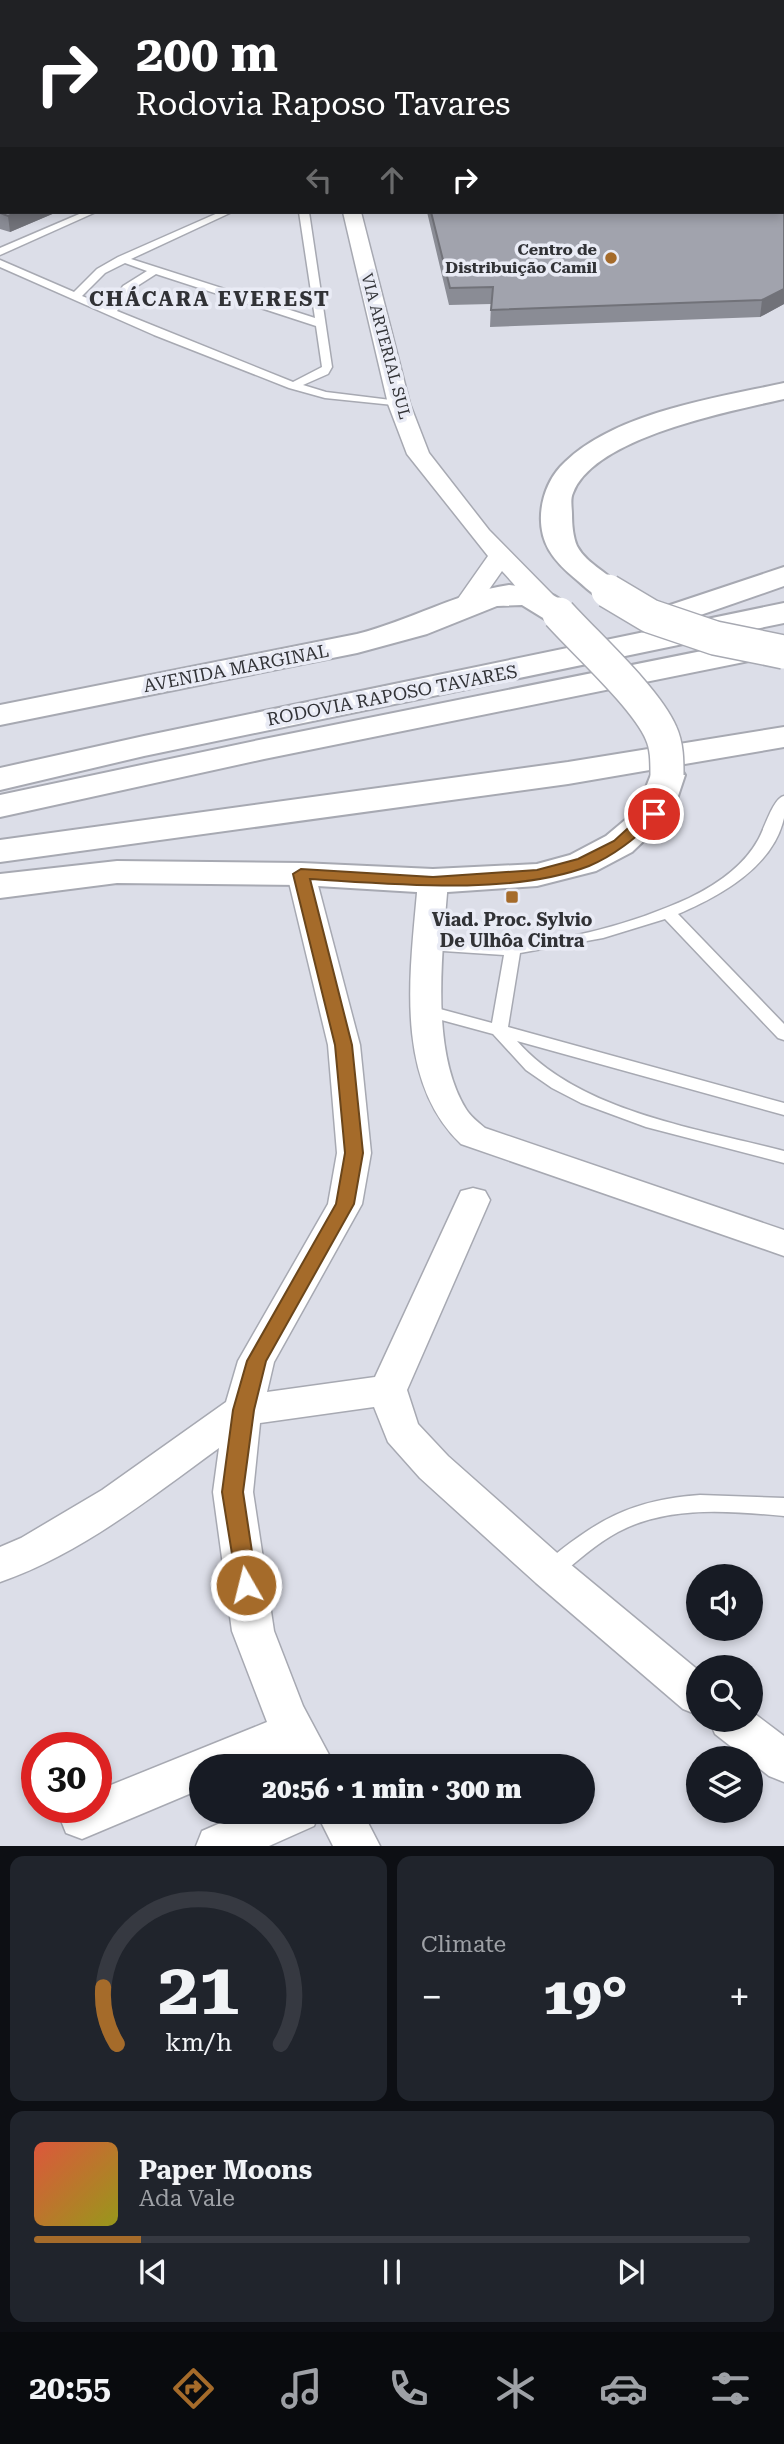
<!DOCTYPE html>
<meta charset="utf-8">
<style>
:root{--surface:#171b24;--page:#20242c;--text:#f1f3f6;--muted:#9ea1a6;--line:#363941;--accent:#a56b2a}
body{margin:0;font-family:"Roboto Serif",serif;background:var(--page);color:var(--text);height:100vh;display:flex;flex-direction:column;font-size:26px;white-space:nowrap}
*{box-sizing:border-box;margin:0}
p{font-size:23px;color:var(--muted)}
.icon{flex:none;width:38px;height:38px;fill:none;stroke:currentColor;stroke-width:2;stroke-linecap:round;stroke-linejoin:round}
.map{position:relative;height:1846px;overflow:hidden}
.sheet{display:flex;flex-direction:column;gap:10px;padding:10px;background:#0d0f14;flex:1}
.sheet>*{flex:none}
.guide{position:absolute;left:0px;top:0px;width:784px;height:214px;box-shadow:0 4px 10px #0003;background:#202124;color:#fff;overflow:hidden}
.tools{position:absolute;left:686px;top:1564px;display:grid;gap:14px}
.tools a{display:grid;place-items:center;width:77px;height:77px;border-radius:50%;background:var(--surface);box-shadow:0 4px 10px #0003;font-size:35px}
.speed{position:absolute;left:21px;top:1732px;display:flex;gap:14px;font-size:35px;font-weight:700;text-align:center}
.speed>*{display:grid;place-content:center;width:91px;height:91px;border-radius:50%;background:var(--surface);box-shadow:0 4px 10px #0003;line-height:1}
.speed .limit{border:10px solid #d22;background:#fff;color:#111}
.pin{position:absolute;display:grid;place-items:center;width:60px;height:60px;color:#fff;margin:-30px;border:4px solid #fff;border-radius:50%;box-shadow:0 2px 7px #0007}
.me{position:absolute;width:77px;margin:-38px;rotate:352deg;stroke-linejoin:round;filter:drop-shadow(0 0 5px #0008)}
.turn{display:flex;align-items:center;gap:24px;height:147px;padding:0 21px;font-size:32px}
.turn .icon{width:91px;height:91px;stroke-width:2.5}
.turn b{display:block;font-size:49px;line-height:60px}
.lanes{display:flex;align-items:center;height:66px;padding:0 21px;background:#0003;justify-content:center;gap:35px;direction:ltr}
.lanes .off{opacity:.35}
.big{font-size:52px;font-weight:800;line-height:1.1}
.sheet .card{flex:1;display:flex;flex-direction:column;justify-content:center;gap:10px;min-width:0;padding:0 24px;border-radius:14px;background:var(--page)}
.sheet .dial{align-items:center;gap:0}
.dial svg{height:182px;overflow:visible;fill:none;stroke:var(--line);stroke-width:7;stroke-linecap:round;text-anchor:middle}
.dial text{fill:var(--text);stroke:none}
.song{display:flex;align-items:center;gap:21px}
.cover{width:84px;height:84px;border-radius:10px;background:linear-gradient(135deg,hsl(10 70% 55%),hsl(60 70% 35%))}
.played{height:7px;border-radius:4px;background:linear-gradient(90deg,var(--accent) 15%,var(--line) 15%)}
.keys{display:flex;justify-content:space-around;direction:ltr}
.heat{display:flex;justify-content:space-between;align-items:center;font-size:38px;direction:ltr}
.sheet .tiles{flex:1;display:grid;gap:10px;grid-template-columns:1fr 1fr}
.card:last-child{grid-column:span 2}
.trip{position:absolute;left:189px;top:1754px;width:406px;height:70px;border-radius:35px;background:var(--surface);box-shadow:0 4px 10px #0003;font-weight:800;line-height:70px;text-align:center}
.tab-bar{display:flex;height:112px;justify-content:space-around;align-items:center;background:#090b0e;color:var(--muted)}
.tab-bar .icon{width:49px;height:49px}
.tab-bar .current{color:var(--accent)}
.tab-bar b{font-size:32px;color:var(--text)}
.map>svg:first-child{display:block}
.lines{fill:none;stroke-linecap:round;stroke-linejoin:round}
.service-casing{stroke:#a7a9b2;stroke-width:3}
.minor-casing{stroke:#a7a9b2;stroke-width:3}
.secondary-casing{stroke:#a7a9b2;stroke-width:4}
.motorway-casing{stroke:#a7a9b2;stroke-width:4}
.service{fill:#fff;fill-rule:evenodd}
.minor{fill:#fff;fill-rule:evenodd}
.secondary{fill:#fff;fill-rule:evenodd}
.motorway{fill:#fff;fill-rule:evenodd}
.secondary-bridge-casing{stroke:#a7a9b2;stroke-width:36;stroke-linecap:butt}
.motorway-bridge-casing{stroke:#a7a9b2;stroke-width:36;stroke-linecap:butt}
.secondary-bridge{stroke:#fff;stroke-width:33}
.motorway-bridge{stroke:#fff;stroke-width:33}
.wall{fill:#8a8c95}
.shaded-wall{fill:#717279}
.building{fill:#a1a3ad;stroke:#717279;stroke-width:2}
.route{fill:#a56b2a;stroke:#6b461b;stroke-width:2}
.poi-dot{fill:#a56b2a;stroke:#e9ebf5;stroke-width:2.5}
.labels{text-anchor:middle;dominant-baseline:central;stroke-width:7;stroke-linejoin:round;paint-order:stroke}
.far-poi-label{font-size:16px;font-weight:bold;fill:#313236;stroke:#e9ebf5;text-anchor:end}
.far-street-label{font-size:16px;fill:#313236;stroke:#e9ebf5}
.street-label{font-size:18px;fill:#313236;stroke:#e9ebf5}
.poi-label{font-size:18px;font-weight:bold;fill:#313236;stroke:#e9ebf5}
.far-district-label{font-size:21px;font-weight:bold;letter-spacing:2px;fill:#313236;stroke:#e9ebf5}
</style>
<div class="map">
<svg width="784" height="1846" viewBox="0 0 784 1846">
<rect width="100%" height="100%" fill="#dcdee8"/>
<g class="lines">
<g class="service-casing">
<g id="service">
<rect x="262" y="0" width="8" height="2"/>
<polygon points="84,212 96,212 0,255 0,248"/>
<path d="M220,212H232L131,259L315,318L299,212H309L332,367L328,374L303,385L326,392L399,401L403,402V406L325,398L289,388L154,335L0,267V260L74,292L97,269L118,257ZM125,263L147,271L123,286L109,307L82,296L105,273ZM156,274L316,326L322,367L293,382L117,311L131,290Z"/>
<path d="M784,796C784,802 784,811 784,818C773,867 720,896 678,914L784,1024V1040L778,1038L665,919L603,938L520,953L508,1027L784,1103V1115L517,1041C579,1112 697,1128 784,1151V1163L646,1127L581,1103L552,1088L526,1070L493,1034L423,1015L421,1011L429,1006L492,1023L504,955L428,950L422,949L420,945L422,941C444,936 479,946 502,945C565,942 632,924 689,898C716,885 743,867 758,840C764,830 773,798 784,796Z"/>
<path d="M700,1495L784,1498V1516C730,1511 668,1505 618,1532C596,1544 577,1561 558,1577L550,1580L542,1577L539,1571L542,1565C596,1521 629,1500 700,1495Z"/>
</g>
</g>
<g class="minor-casing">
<g id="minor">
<rect x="305" y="0" width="14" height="2"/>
<path d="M343,212H361L410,404L429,453L489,530L553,595L556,600L553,605C531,611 516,585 502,571L476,608L467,610L458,608L455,603L488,556L407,454L388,404Z"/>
<path d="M301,865L311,868L315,874L360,1045L371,1153L362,1204L274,1362L267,1392L375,1377L461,1191L473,1188L485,1191L490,1200L407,1390L418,1424L448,1456L564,1559L698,1670V1715L683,1709L536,1583L420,1478L388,1442L374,1407L260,1423L253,1492L274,1631L303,1706L335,1766H290L284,1755L259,1766H201V1789L82,1839L66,1833L60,1818L64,1808H96V1791L267,1722L232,1631L213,1492L219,1448C150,1498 81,1554 0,1582V1547L21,1538L102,1490L226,1402L238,1361L328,1204L337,1153L328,1045L287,874L291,868Z"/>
<path d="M433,872L443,875L448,881C443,948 429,1049 466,1109C470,1116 478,1122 485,1128L784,1230V1256L461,1144C392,1078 411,967 418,881L423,875Z"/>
<polygon points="751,1711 784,1736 784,1782 769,1776 751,1762 751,1759 747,1759 715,1734 709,1720 751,1720"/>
<polygon points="248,1811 362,1811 380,1846 333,1846 318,1816 314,1826 269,1846 196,1846 202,1831"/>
</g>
</g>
<g class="secondary-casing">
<g id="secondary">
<path d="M509,585C534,587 560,592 575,614L570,621L559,624L548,621L522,605L497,606L427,634L357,653L0,725V705L357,634C409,621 456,593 509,585Z"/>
<polygon points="667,764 680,767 685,775 672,814 632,852 596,871 537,886 433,893 301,885 117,883 0,898 0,874 117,861 301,863 433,869 537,864 570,855 606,836 637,810 654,767"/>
</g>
</g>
<g class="motorway-casing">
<g id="motorway">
<path d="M784,383V399C731,411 594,437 573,493C570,499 572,508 572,514C572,524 573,537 577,546C587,565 612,574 624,591L619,598C600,603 592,593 578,581C567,572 556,562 549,550C533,522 542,483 565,462C617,412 716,398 784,383Z"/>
<polygon points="784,567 784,586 660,629 649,626 644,619 649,612"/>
<polygon points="784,603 784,623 144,756 0,790 0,768 144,736"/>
<polygon points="776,636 784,638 784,654 264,759 0,817 0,795 264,739"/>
<polygon points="784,727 784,747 568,784 0,862 0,840 568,762"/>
</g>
</g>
<use href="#service" class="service"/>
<use href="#minor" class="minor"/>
<use href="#secondary" class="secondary"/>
<use href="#motorway" class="motorway"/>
<g class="secondary-bridge-casing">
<path id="secondary-bridge" d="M559,614C586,644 646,698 661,733C667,746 667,761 667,775"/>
</g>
<g class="motorway-bridge-casing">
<polyline id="motorway-bridge" points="608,591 650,616 715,638 784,652"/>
</g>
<use href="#secondary-bridge" class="secondary-bridge"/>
<use href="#motorway-bridge" class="motorway-bridge"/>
</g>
<g class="wall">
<polygon points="0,0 258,0 259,2 2,2 57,212 10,232 0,229"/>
<polygon points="784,135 784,304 760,317 490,327 491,304 449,305 427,212 782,212"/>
</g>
<g class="shaded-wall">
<polygon points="230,0 258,0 259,2 229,2"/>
<polygon points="18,212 57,212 10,232 8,216"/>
<polygon points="784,289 784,304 760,317 762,300"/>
</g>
<g class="building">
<polygon points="0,0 230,0 234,2 2,2 2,109 0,109"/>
<polygon points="0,119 2,119 2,212 18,212 8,216 0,213"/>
<polygon points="782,135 784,135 784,289 762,300 491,310 493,287 450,288 431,212 782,212"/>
</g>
<path class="route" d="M654,809L659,810L661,814L659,817C637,836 616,855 589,866C511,896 393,884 310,879L352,1045L363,1153L354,1204L266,1361L254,1410L243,1492L257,1585L254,1591L246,1594L238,1591L222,1492L233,1410L247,1361L336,1204L345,1153L335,1045L293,874L301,869L433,877L537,870L578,859L614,841L648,810Z"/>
<g class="poi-dot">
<circle cx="611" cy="258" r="7"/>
<rect x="505" y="890" width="14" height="14" rx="3.5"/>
</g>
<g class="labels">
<g class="far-poi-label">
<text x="597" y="249">Centro de<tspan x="597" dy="18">Distribuição Camil</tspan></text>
</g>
<g class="far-street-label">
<text transform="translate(386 346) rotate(75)">VIA ARTERIAL SUL</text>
</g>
<g class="street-label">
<text transform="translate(236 668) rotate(-11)">AVENIDA MARGINAL</text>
<text transform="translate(392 695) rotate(-11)">RODOVIA RAPOSO TAVARES</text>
</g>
<g class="poi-label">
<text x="512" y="919">Viad. Proc. Sylvio<tspan x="512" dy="21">De Ulhôa Cintra</tspan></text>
</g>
<g class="far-district-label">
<text x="210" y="299">CHÁCARA EVEREST</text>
</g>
</g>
</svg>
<div class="tools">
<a><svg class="icon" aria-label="sound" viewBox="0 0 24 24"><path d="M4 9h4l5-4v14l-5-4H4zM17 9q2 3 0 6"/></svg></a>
<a><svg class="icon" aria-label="search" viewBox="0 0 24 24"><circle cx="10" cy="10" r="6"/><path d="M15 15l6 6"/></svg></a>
<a><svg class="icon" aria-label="layers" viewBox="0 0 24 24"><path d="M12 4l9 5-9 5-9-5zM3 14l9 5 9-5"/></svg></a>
</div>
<div class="speed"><div class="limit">30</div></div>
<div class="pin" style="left:654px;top:814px;background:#d93025"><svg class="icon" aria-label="arrive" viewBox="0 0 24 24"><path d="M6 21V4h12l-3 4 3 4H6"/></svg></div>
<svg class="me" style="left:246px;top:1585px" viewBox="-20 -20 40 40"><circle r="17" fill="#a56b2a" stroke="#fff" stroke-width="3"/><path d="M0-11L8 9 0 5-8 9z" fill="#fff"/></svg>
<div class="trip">20:56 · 1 min · 300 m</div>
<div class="guide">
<div class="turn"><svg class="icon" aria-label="right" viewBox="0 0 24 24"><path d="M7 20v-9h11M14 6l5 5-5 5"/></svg><div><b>200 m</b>Rodovia Raposo Tavares</div></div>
<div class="lanes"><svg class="icon off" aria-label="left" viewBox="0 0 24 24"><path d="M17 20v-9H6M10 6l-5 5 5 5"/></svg><svg class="icon off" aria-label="ahead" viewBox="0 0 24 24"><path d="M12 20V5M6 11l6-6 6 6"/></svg><svg class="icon" aria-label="right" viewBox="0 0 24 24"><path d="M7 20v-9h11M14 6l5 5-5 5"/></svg></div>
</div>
</div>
<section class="sheet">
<div class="tiles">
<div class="card dial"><svg viewBox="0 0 100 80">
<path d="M14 69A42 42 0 1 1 86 69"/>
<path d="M14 69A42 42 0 0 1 8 44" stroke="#a56b2a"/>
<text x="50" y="56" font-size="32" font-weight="700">21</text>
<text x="50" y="72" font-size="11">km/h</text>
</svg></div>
<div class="card"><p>Climate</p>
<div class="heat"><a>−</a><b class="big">19°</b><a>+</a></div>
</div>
<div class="card">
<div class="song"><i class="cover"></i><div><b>Paper Moons</b><p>Ada Vale</p></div></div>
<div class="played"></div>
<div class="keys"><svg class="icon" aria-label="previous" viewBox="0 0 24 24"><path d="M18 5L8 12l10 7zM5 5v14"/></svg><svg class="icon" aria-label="pause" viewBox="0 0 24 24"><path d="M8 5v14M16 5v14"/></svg><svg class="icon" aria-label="next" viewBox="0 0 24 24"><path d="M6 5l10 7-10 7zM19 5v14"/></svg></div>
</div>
</div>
</section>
<nav class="tab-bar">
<b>20:55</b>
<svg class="icon current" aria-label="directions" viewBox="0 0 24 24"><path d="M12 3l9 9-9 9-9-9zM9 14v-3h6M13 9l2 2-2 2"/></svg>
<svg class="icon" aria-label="music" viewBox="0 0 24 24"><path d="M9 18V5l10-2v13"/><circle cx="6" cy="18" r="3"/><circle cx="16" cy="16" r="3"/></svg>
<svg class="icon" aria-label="phone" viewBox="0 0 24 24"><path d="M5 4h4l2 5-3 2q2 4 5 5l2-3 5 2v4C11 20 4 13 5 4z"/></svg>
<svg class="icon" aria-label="climate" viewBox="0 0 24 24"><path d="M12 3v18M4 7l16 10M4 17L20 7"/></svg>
<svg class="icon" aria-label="car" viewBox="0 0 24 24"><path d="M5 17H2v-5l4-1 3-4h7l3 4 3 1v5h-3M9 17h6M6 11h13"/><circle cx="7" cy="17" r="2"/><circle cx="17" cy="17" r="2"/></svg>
<svg class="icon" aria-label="filters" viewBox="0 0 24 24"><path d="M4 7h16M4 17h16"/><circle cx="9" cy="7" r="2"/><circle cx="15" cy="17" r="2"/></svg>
</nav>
